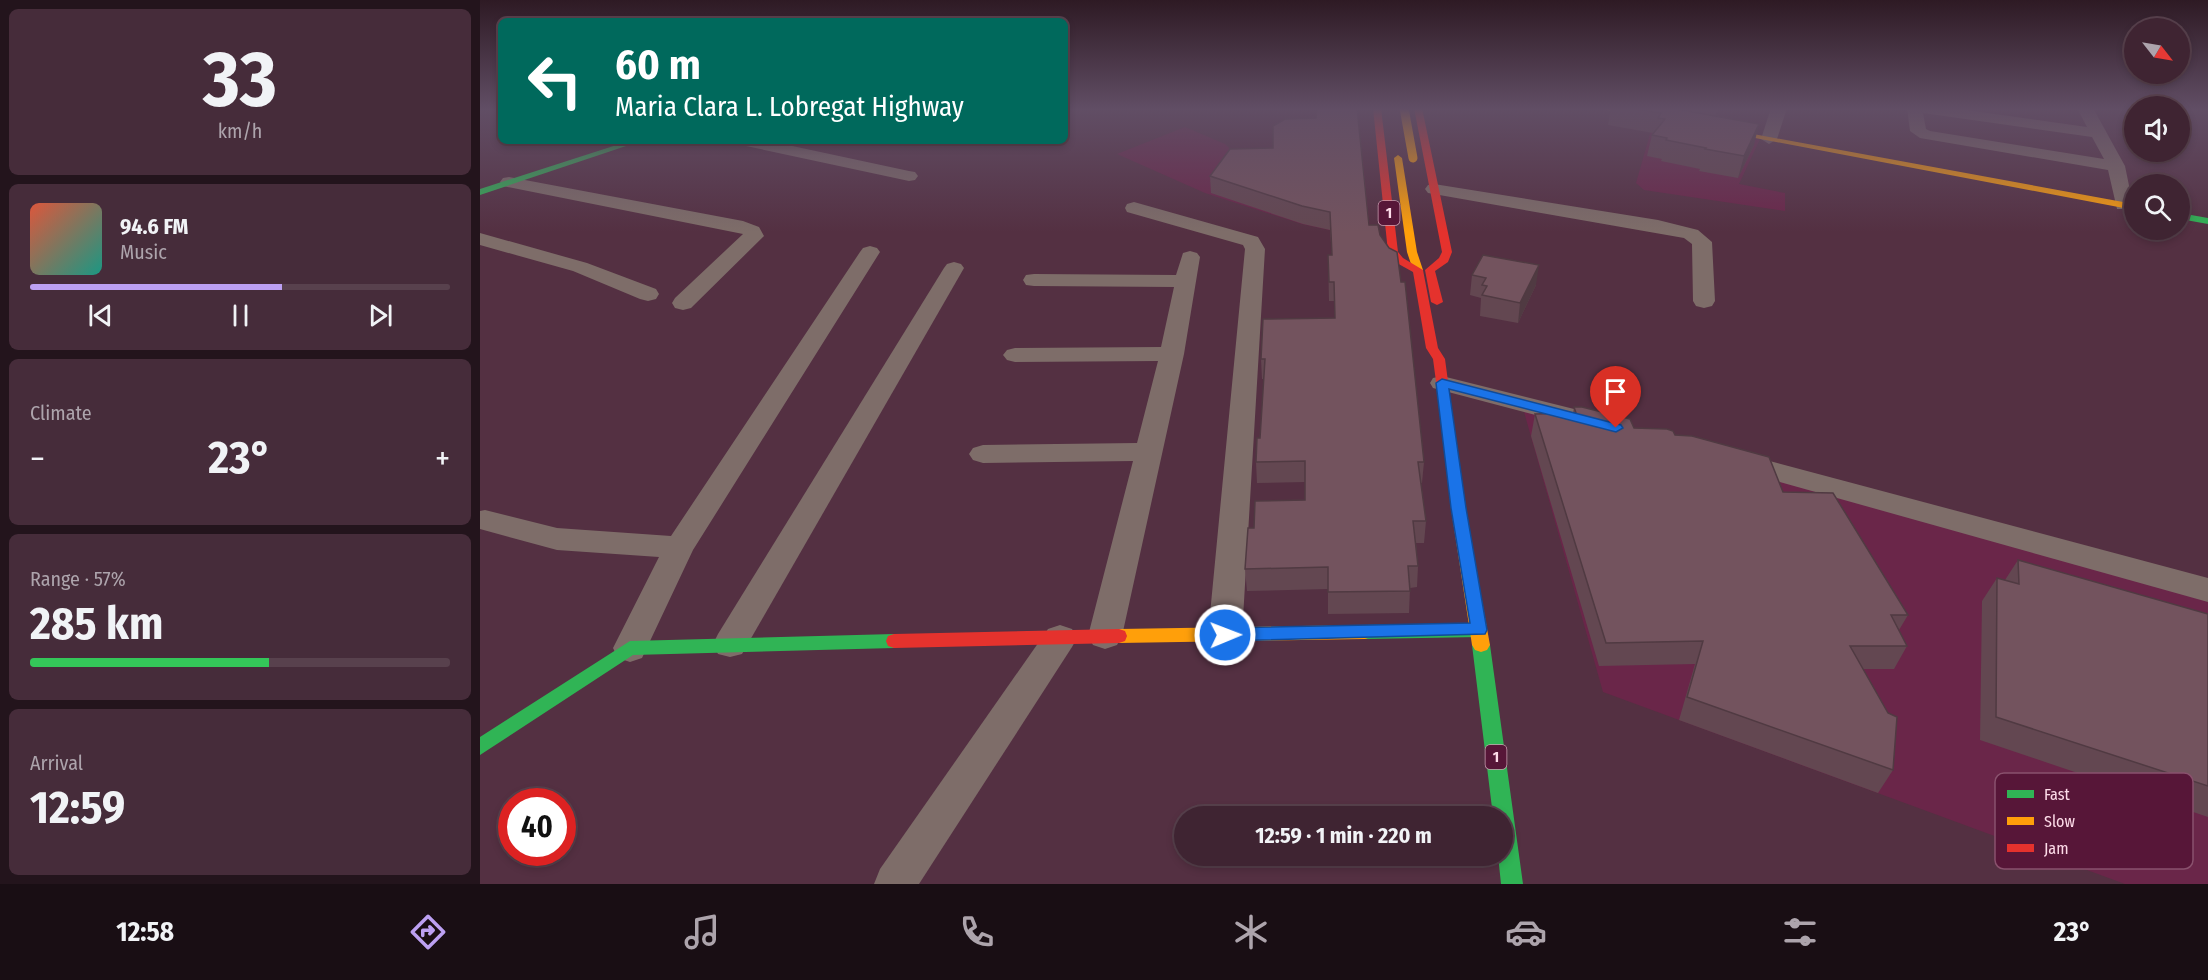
<!DOCTYPE html>
<meta charset="utf-8">
<style>
:root{--surface:#3f2432;--page:#462c3a;--text:#f1f3f6;--muted:#ada4ac;--line:#58414d;--accent:#bca0f2}
body{margin:0;font-family:"Fira Sans Condensed",sans-serif;background:var(--page);color:var(--text);height:100vh;display:flex;flex-direction:column;font-size:22px;white-space:nowrap}
*{box-sizing:border-box;margin:0}
p{font-size:20px;color:var(--muted)}
.icon{flex:none;width:33px;height:33px;fill:none;stroke:currentColor;stroke-width:2;stroke-linecap:round;stroke-linejoin:round}
.map{position:relative;flex:1;overflow:hidden}
.sheet{display:flex;flex-direction:column;gap:9px;padding:9px;background:#23141c;width:480px}
.sheet>*{flex:none}
.guide{position:absolute;left:18px;top:18px;width:570px;height:126px;border-radius:9px;box-shadow:0 3px 9px #0003,0 0 0 2px var(--line);background:#00695c;color:#fff;overflow:hidden}
.needle{width:39px;rotate:121deg}
.tools{position:absolute;left:1644px;top:18px;display:grid;gap:12px}
.tools a{display:grid;place-items:center;width:66px;height:66px;border-radius:50%;background:var(--surface);box-shadow:0 3px 9px #0003,0 0 0 2px var(--line);font-size:30px}
.speed{position:absolute;left:18px;top:788px;display:flex;gap:12px;font-size:30px;font-weight:700;text-align:center}
.speed>*{display:grid;place-content:center;width:78px;height:78px;border-radius:50%;background:var(--surface);box-shadow:0 3px 9px #0003,0 0 0 2px var(--line);line-height:1}
.speed .limit{border:9px solid #d22;background:#fff;color:#111}
.pin{position:absolute;display:grid;place-items:center;width:51px;height:51px;color:#fff;margin:-62px -26px;border-radius:50% 50% 50% 0;rotate:-45deg;box-shadow:0 0 6px #0007}
.pin .icon{rotate:45deg}
.me{position:absolute;width:66px;margin:-33px;rotate:89deg;stroke-linejoin:round;filter:drop-shadow(0 0 4px #0008)}
.turn{display:flex;align-items:center;gap:21px;height:126px;padding:0 18px;font-size:27px}
.turn .icon{width:78px;height:78px;stroke-width:2.5}
.turn b{display:block;font-size:42px;line-height:51px}
.big{font-size:45px;font-weight:700;line-height:1.1}
.sheet .card{flex:1;display:flex;flex-direction:column;justify-content:center;gap:9px;min-width:0;padding:0 21px;border-radius:9px;background:var(--page)}
.sheet .dial{align-items:center;gap:0}
.dial b{font-size:78px;line-height:1}
.song{display:flex;align-items:center;gap:18px}
.cover{width:72px;height:72px;border-radius:9px;background:linear-gradient(135deg,hsl(10 70% 55%),hsl(170 70% 35%))}
.played{height:6px;border-radius:3px;background:linear-gradient(90deg,var(--accent) 60%,var(--line) 60%)}
.keys{display:flex;justify-content:space-around;direction:ltr}
.heat{display:flex;justify-content:space-between;align-items:center;font-size:33px;direction:ltr}
.charge{height:9px;border-radius:4px;background:linear-gradient(90deg,#34c759 57%,var(--line) 0)}
.trip{position:absolute;left:694px;top:806px;width:339px;height:60px;border-radius:30px;background:var(--surface);box-shadow:0 3px 9px #0003,0 0 0 2px var(--line);font-weight:700;line-height:60px;text-align:center}
.dock{display:flex;height:96px;justify-content:space-around;align-items:center;background:#190e14;color:var(--muted)}
.dock .icon{width:42px;height:42px}
.dock .selected{color:var(--accent)}
.dock b{font-size:27px;color:var(--text)}
main{display:flex;flex:1;min-height:0}
.map>svg:first-child{display:block}
.built{fill:#6a2649}
.lines{fill:none;stroke-linecap:round;stroke-linejoin:round}
.street{fill:#7e6d69;fill-rule:evenodd}
.fast{fill:#30b455;fill-rule:evenodd}
.slow{fill:#ff9f0a;fill-rule:evenodd}
.jam{fill:#e5322d;fill-rule:evenodd}
.slow-bridge{stroke:#ff9f0a;stroke-width:9}
.wall{fill:#634751}
.shaded-wall{fill:#503a42}
.building{fill:#73535e;stroke:#503a42;stroke-width:1.5}
.route{fill:#1a73e8;stroke:#114b97;stroke-width:1.5}
.labels{text-anchor:middle;dominant-baseline:central;stroke-width:6;stroke-linejoin:round;paint-order:stroke}
.shield{fill:#571638;stroke:#cba0b3;stroke-width:1.5}
.shield-label{font-size:15px;font-weight:bold;fill:#fddbe8}
.key{fill:#571638;stroke:#89516d;stroke-width:1.5}
.key-label{font-size:16px;fill:#fddbe8}
</style>
<main>
<section class="sheet">
<div class="card dial"><b>33</b><p>km/h</p></div>
<div class="card">
<div class="song"><i class="cover"></i><div><b>94.6 FM</b><p>Music</p></div></div>
<div class="played"></div>
<div class="keys"><svg class="icon" aria-label="previous" viewBox="0 0 24 24"><path d="M18 5L8 12l10 7zM5 5v14"/></svg><svg class="icon" aria-label="pause" viewBox="0 0 24 24"><path d="M8 5v14M16 5v14"/></svg><svg class="icon" aria-label="next" viewBox="0 0 24 24"><path d="M6 5l10 7-10 7zM19 5v14"/></svg></div>
</div>
<div class="card"><p>Climate</p>
<div class="heat"><a>−</a><b class="big">23°</b><a>+</a></div>
</div>
<div class="card"><p>Range · 57%</p><b class="big">285 km</b><div class="charge"></div></div>
<div class="card"><p>Arrival</p><b class="big">12:59</b></div>
</section>
<div class="map">
<svg width="1728" height="884" viewBox="0 0 1728 884">
<rect width="100%" height="100%" fill="#543042"/>
<g class="built">
<polygon points="1174,120 1280,139 1259,184 1305,193 1305,211 1164,190 1156,183"/>
<polygon points="705,127 745,144 762,161 883,159 891,239 822,224 725,193 637,154"/>
<polygon points="1041,401 1728,585 1728,884 1645,884 1123,692"/>
</g>
<g class="lines">
<g class="street">
<polygon points="1291,108 1307,108 1297,139 1289,144 1281,139"/>
<path d="M1427,108H1472L1607,127L1597,108H1613L1645,166L1653,205L1651,209H1637L1628,170L1440,138L1430,131ZM1443,113L1612,137L1624,159L1450,131L1446,129Z"/>
<polygon points="258,141 289,141 429,171 435,172 438,176 435,180 429,181 266,146"/>
<polygon points="29,177 263,221 279,227 284,236 211,308 203,310 195,308 192,303 195,298 263,234 23,186 20,182 23,178"/>
<polygon points="954,184 1178,220 1218,230 1232,242 1235,301 1232,306 1224,308 1216,306 1213,301 1212,244 1204,238 948,193 945,189 948,185"/>
<polygon points="654,202 778,237 785,249 762,635 757,644 745,648 733,644 728,635 765,249 763,245 647,212 645,208 647,204"/>
<polygon points="0,233 107,263 176,289 179,294 176,299 168,301 160,299 93,271 0,245"/>
<polygon points="390,246 397,248 400,252 213,550 162,658 150,662 138,658 133,648 179,557 77,550 0,529 0,511 5,510 77,528 191,536 380,252 383,248"/>
<polygon points="710,251 717,253 720,257 704,354 642,636 637,645 625,649 613,645 608,636 653,461 503,463 493,460 489,454 493,448 503,445 657,443 678,361 535,362 527,360 523,355 527,350 535,348 681,347 694,287 554,286 546,285 543,280 546,275 554,274 696,275 703,253"/>
<polygon points="474,262 481,264 484,268 262,654 250,657 238,654 233,644 238,634 464,268 467,264"/>
<polygon points="962,376 1122,416 1126,422 1122,428 1113,430 953,388 950,383 953,378"/>
<polygon points="1260,453 1728,578 1728,602 1250,468 1246,462 1250,456"/>
<polygon points="580,625 592,629 597,638 592,647 439,884 394,884 400,869 568,629"/>
</g>
<g class="fast">
<polygon points="149,141 161,141 0,195 0,189"/>
<polygon points="1700,213 1728,218 1728,224 1700,219"/>
<polygon points="999,623 1005,625 1007,630 1005,635 999,637 885,639 879,637 877,632 879,627 885,625"/>
<polygon points="414,634 420,636 422,641 420,646 414,648 153,655 0,755 0,737 150,641"/>
<polygon points="1001,638 1007,640 1010,645 1043,884 1021,884 1018,855 1023,855 1023,816 1013,816 992,645 995,640"/>
</g>
<g class="slow">
<polygon points="1118,108 1134,108 1180,118 1176,120"/>
<polygon points="1230,126 1654,204 1654,210 1233,130 1230,130"/>
<polygon points="918,155 922,158 937,252 943,270 938,273 933,270 927,252 914,158"/>
<polygon points="965,400 971,404 985,508 1010,645 1007,650 1001,652 995,650 992,645 971,508 959,404"/>
<polygon points="885,625 891,627 893,632 891,637 885,639 639,643 633,641 631,636 633,631 639,629"/>
</g>
<g class="jam">
<polygon points="893,108 901,108 918,252 923,258 943,270 958,348 965,359 971,404 965,408 959,404 953,359 946,348 933,272 915,262 908,252"/>
<polygon points="934,108 942,108 972,252 968,262 955,271 963,302 957,305 951,302 945,270 959,258 962,252"/>
<polygon points="639,629 645,631 647,636 645,641 639,643 414,648 408,646 406,641 408,636 414,634"/>
</g>
<polyline class="slow-bridge" points="924,108 933,158"/>
</g>
<g class="wall">
<polygon points="1131,108 1244,108 1238,116 1274,145 1258,178 1219,171 1220,169 1181,161 1182,159 1167,156 1172,135 1173,133 1128,125"/>
<polygon points="750,149 889,225 900,235 944,462 942,483 941,483 946,521 944,543 936,543 938,566 937,587 930,588 929,613 848,614 848,589 767,591 765,569 774,528 825,500 825,482 777,483 776,462 780,438 784,379 782,379 781,359 855,318 854,301 849,301 848,255 852,255 850,230 823,224 731,193 730,176"/>
<polygon points="992,275 1056,285 1038,323 1000,316 1001,298 990,295"/>
<polygon points="1094,407 1154,428 1195,435 1303,492 1428,615 1419,630 1427,646 1414,669 1383,669 1413,770 1398,793 1199,720 1215,664 1119,666 1051,436 1055,414 1093,413"/>
<polygon points="1538,560 1728,614 1728,817 1500,740 1502,601 1517,578 1525,580"/>
</g>
<g class="shaded-wall">
<polygon points="1238,108 1244,108 1234,121 1237,110"/>
<polygon points="1279,124 1274,145 1258,178 1264,156"/>
<polygon points="1059,265 1056,285 1038,323 1040,303"/>
</g>
<g class="building">
<polygon points="837,108 877,108 889,225 898,225 900,235 909,248 917,252 921,282 925,282 944,462 938,462 946,521 933,521 938,566 928,566 930,591 848,592 848,567 765,569 768,528 774,528 775,501 825,500 825,461 776,462 777,438 780,438 785,359 781,359 783,319 855,318 854,282 849,282 848,255 852,255 850,212 822,206 730,176 750,149 793,148 793,126 805,119 836,118"/>
<polygon points="1148,108 1191,108 1279,124 1264,156 1225,149 1226,148 1186,140 1187,138 1172,135 1185,119 1178,118 1181,113"/>
<polygon points="1003,255 1059,265 1040,303 1002,295 1007,286 1002,285 1006,278 992,275"/>
<polygon points="1094,407 1102,407 1150,419 1154,428 1187,429 1193,431 1195,435 1212,436 1289,457 1303,492 1353,493 1428,615 1411,615 1427,646 1370,646 1408,713 1417,717 1413,770 1207,697 1223,641 1126,643 1055,414 1096,413"/>
<polygon points="1538,560 1728,614 1728,786 1516,717 1517,578 1539,584"/>
</g>
<linearGradient id="sky" x2="0" y2="1"><stop stop-color="#2e1a24"/><stop offset="0.47" stop-color="#614e65"/><stop offset="1" stop-color="#614e65" stop-opacity="0"/></linearGradient>
<rect width="1728" height="232" fill="url(#sky)"/>
<polygon class="route" points="962,379 1141,425 1143,428 1136,432 969,389 986,508 1007,630 1005,634 745,641 739,640 736,635 739,630 745,628 990,623 971,508 956,383"/>
<g class="labels">
<g class="shield">
<rect x="898.5" y="201" width="21" height="24" rx="4.5"/>
<rect x="1005.5" y="745" width="21" height="24" rx="4.5"/>
</g>
<g class="shield-label">
<text x="909" y="213">1</text>
<text x="1016" y="757">1</text>
</g>
</g>
<rect x="1515" y="773" width="198" height="96" rx="9" class="key"/>
<rect x="1527" y="790" width="27" height="8" fill="#30b455"/>
<rect x="1527" y="817" width="27" height="8" fill="#ff9f0a"/>
<rect x="1527" y="844" width="27" height="8" fill="#e5322d"/>
<g class="key-label">
<text x="1564" y="800">Fast</text>
<text x="1564" y="827">Slow</text>
<text x="1564" y="854">Jam</text>
</g>
</svg>
<div class="tools">
<a><svg class="needle" viewBox="-14 -14 28 28"><path d="M0-13l5 13h-10z" fill="#e53935"/><path d="M0 13l5-13h-10z" fill="#ada4ac"/></svg></a>
<a><svg class="icon" aria-label="sound" viewBox="0 0 24 24"><path d="M4 9h4l5-4v14l-5-4H4zM17 9q2 3 0 6"/></svg></a>
<a><svg class="icon" aria-label="search" viewBox="0 0 24 24"><circle cx="10" cy="10" r="6"/><path d="M15 15l6 6"/></svg></a>
</div>
<div class="speed"><div class="limit">40</div></div>
<div class="pin" style="left:1136px;top:428px;background:#d93025"><svg class="icon" aria-label="arrive" viewBox="0 0 24 24"><path d="M6 21V4h12l-3 4 3 4H6"/></svg></div>
<svg class="me" style="left:745px;top:635px" viewBox="-20 -20 40 40"><circle r="17" fill="#1a73e8" stroke="#fff" stroke-width="3"/><path d="M0-11L8 9 0 5-8 9z" fill="#fff"/></svg>
<div class="trip">12:59 · 1 min · 220 m</div>
<div class="guide">
<div class="turn"><svg class="icon" aria-label="left" viewBox="0 0 24 24"><path d="M17 20v-9H6M10 6l-5 5 5 5"/></svg><div><b>60 m</b>Maria Clara L. Lobregat Highway</div></div>
</div>
</div>
</main>
<nav class="dock">
<b>12:58</b>
<svg class="icon selected" aria-label="directions" viewBox="0 0 24 24"><path d="M12 3l9 9-9 9-9-9zM9 14v-3h6M13 9l2 2-2 2"/></svg>
<svg class="icon" aria-label="music" viewBox="0 0 24 24"><path d="M9 18V5l10-2v13"/><circle cx="6" cy="18" r="3"/><circle cx="16" cy="16" r="3"/></svg>
<svg class="icon" aria-label="phone" viewBox="0 0 24 24"><path d="M5 4h4l2 5-3 2q2 4 5 5l2-3 5 2v4C11 20 4 13 5 4z"/></svg>
<svg class="icon" aria-label="climate" viewBox="0 0 24 24"><path d="M12 3v18M4 7l16 10M4 17L20 7"/></svg>
<svg class="icon" aria-label="car" viewBox="0 0 24 24"><path d="M5 17H2v-5l4-1 3-4h7l3 4 3 1v5h-3M9 17h6M6 11h13"/><circle cx="7" cy="17" r="2"/><circle cx="17" cy="17" r="2"/></svg>
<svg class="icon" aria-label="filters" viewBox="0 0 24 24"><path d="M4 7h16M4 17h16"/><circle cx="9" cy="7" r="2"/><circle cx="15" cy="17" r="2"/></svg>
<b>23°</b>
</nav>
